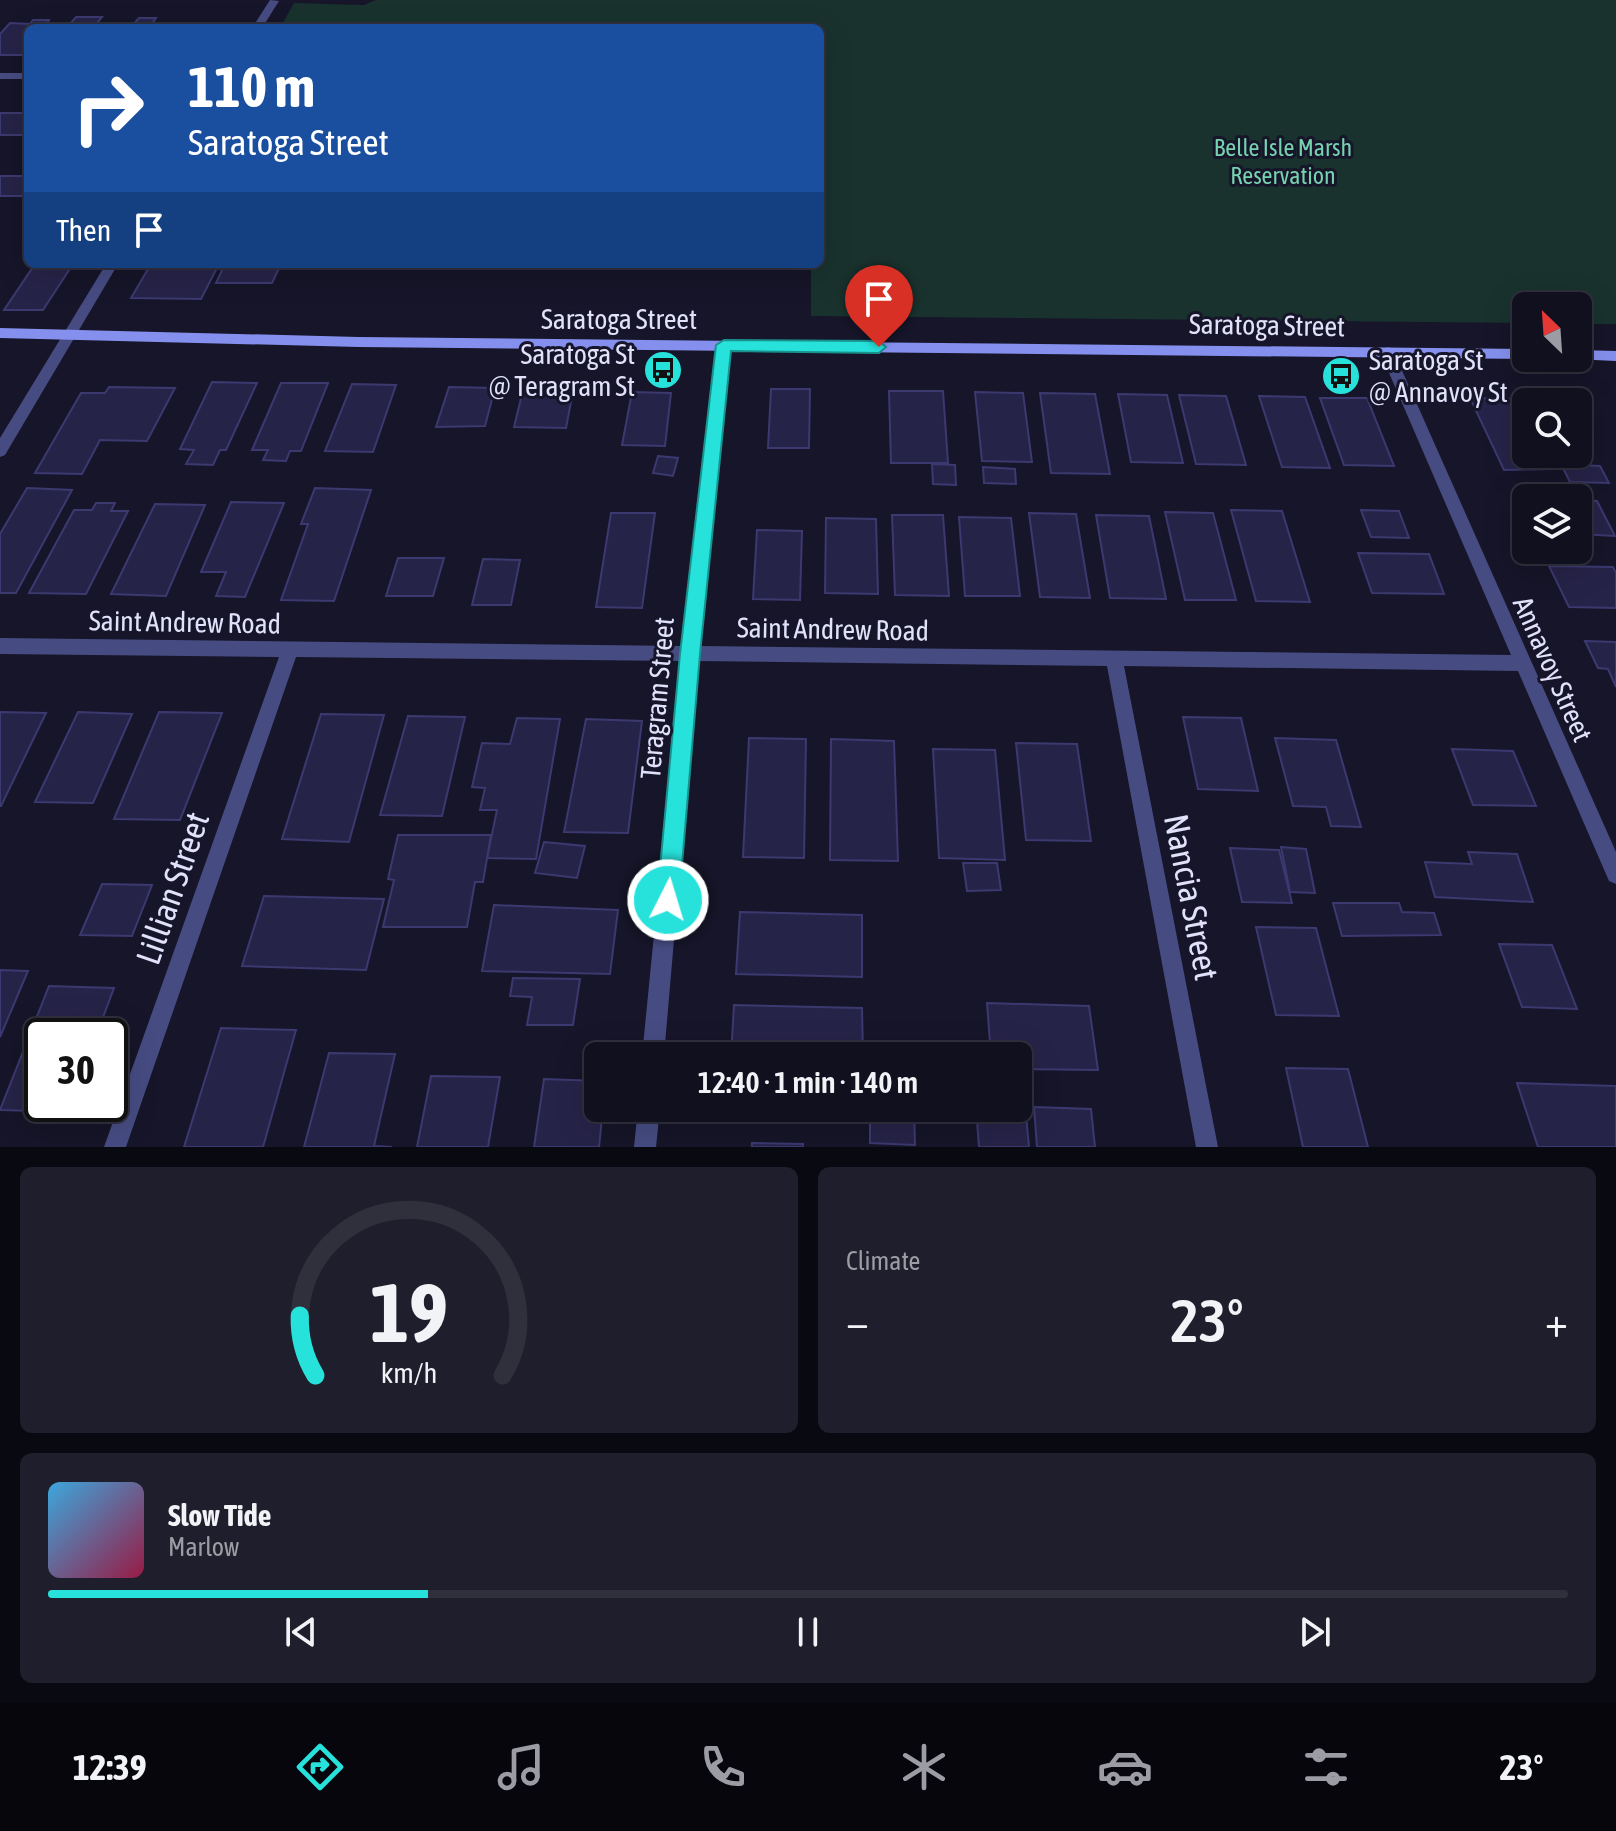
<!DOCTYPE html>
<meta charset="utf-8">
<style>
:root{--surface:#10101f;--page:#1e1e2c;--text:#f1f3f6;--muted:#9c9da4;--line:#30303d;--accent:#27e1db}
body{margin:0;font-family:"Asap Condensed",sans-serif;background:var(--page);color:var(--text);height:100vh;display:flex;flex-direction:column;font-size:30px;white-space:nowrap}
*{box-sizing:border-box;margin:0}
p{font-size:26px;color:var(--muted)}
.icon{flex:none;width:44px;height:44px;fill:none;stroke:currentColor;stroke-width:2;stroke-linecap:round;stroke-linejoin:round}
.map{position:relative;height:1147px;overflow:hidden}
.side{display:flex;flex-direction:column;gap:20px;padding:20px;background:#090911;flex:1}
.side>*{flex:none}
.banner{position:absolute;left:24px;top:24px;width:800px;height:244px;border-radius:12px;box-shadow:0 8px 32px #0002,0 0 0 2px var(--line);background:#1a4fa0;color:#fff;overflow:hidden}
.needle{width:52px;rotate:335deg}
.tools{position:absolute;left:1512px;top:292px;display:grid;gap:16px}
.tools a{display:grid;place-items:center;width:80px;height:80px;border-radius:12px;background:var(--surface);box-shadow:0 8px 32px #0002,0 0 0 2px var(--line);font-size:40px}
.speed{position:absolute;left:24px;top:1018px;display:flex;gap:16px;font-size:40px;font-weight:700;text-align:center}
.speed>*{display:grid;place-content:center;width:104px;height:104px;border-radius:50%;background:var(--surface);box-shadow:0 8px 32px #0002,0 0 0 2px var(--line);line-height:1}
.speed .limit{border:4px solid #111;border-radius:12px;background:#fff;color:#111}
.pin{position:absolute;display:grid;place-items:center;width:68px;height:68px;color:#fff;margin:-82px -34px;border-radius:50% 50% 50% 0;rotate:-45deg;box-shadow:0 0 8px #0007}
.pin .icon{rotate:45deg}
.me{position:absolute;width:88px;margin:-44px;rotate:5deg;stroke-linejoin:round;filter:drop-shadow(0 0 6px #0008)}
.turn{display:flex;align-items:center;gap:28px;height:168px;padding:0 32px;font-size:36px}
.turn .icon{width:104px;height:104px;stroke-width:2.5}
.turn b{display:block;font-size:56px;line-height:68px}
.then{display:flex;align-items:center;height:76px;padding:0 32px;background:#0003;gap:16px;font-size:30px}
.big{font-size:60px;font-weight:600;line-height:1.1}
.side .tile{flex:1;display:flex;flex-direction:column;justify-content:center;gap:12px;min-width:0;padding:0 28px;border-radius:12px;background:var(--page)}
.side .dial{align-items:center;gap:0}
.dial svg{height:208px;overflow:visible;fill:none;stroke:var(--line);stroke-width:7;stroke-linecap:round;text-anchor:middle}
.dial text{fill:var(--text);stroke:none}
.song{display:flex;align-items:center;gap:24px}
.cover{width:96px;height:96px;border-radius:12px;background:linear-gradient(135deg,hsl(200 70% 55%),hsl(340 70% 35%))}
.played{height:8px;border-radius:4px;background:linear-gradient(90deg,var(--accent) 25%,var(--line) 25%)}
.keys{display:flex;justify-content:space-around;direction:ltr}
.heat{display:flex;justify-content:space-between;align-items:center;font-size:44px;direction:ltr}
.side .tiles{flex:1;display:grid;gap:20px;grid-template-columns:1fr 1fr}
.tile:last-child{grid-column:span 2}
.trip{position:absolute;left:584px;top:1042px;width:448px;height:80px;border-radius:12px;background:var(--surface);box-shadow:0 8px 32px #0002,0 0 0 2px var(--line);font-weight:600;line-height:80px;text-align:center}
.dock{display:flex;height:128px;justify-content:space-around;align-items:center;background:#06060c;color:var(--muted)}
.dock .icon{width:56px;height:56px}
.dock .current{color:var(--accent)}
.dock b{font-size:36px;color:var(--text)}
.map>svg:first-child{display:block}
.green{fill:#19322e}
.building{fill:#262348;stroke:#3c3970;stroke-width:2}
.lines{fill:none;stroke-linecap:round;stroke-linejoin:round}
.street{fill:#464c82;fill-rule:evenodd}
.secondary{fill:#8590ee;fill-rule:evenodd}
.route{fill:#27e1db;stroke:#19928e;stroke-width:2}
.labels{text-anchor:middle;dominant-baseline:central;stroke-width:6;stroke-linejoin:round;paint-order:stroke}
.far-park-label{font-size:24px;fill:#76d2af;stroke:#161529}
.street-label{font-size:28px;fill:#e1e1fb;stroke:#161529}
.poi-label{font-size:28px;fill:#e1e1fb;stroke:#161529;text-anchor:end}
.near-street-label{font-size:34px;fill:#e1e1fb;stroke:#161529}
</style>
<div class="map">
<svg width="1616" height="1147" viewBox="0 0 1616 1147">
<rect width="100%" height="100%" fill="#161529"/>
<polygon class="green" points="376,0 1616,0 1616,324 1578,324 1578,306 1526,306 1526,323 811,316 811,264 820,264 820,28 280,28 294,3 364,5"/>
<g class="building">
<polygon points="76,17 102,17 93,28 74,28 76,25 69,25"/>
<polygon points="139,18 156,18 151,25 160,25 158,28 122,28 124,25 133,25"/>
<polygon points="33,20 49,20 47,24 53,24 49,28 28,28 27,55 0,55 0,34 10,23 30,24"/>
<polygon points="0,113 28,113 28,131 25,135 0,135"/>
<polygon points="0,176 28,176 28,190 23,196 0,196"/>
<polygon points="35,264 73,264 43,310 4,310"/>
<polygon points="151,264 219,264 201,299 131,298"/>
<polygon points="225,264 281,264 272,283 216,283"/>
<polygon points="212,382 257,383 226,450 220,450 213,465 186,464 194,450 180,449"/>
<polygon points="281,383 328,383 301,451 290,451 286,461 263,460 268,450 252,450"/>
<polygon points="352,384 396,385 373,452 325,451"/>
<polygon points="109,387 175,388 147,441 100,440 82,474 35,473 81,393 105,393"/>
<polygon points="449,387 495,388 485,426 436,427"/>
<polygon points="771,389 810,389 809,448 768,448"/>
<polygon points="523,390 573,391 566,428 514,427"/>
<polygon points="889,391 943,391 948,463 891,463"/>
<polygon points="632,392 671,393 665,446 622,445"/>
<polygon points="975,392 1023,393 1032,462 982,461"/>
<polygon points="1040,393 1095,394 1110,474 1051,473"/>
<polygon points="1118,394 1167,395 1183,463 1131,462"/>
<polygon points="1179,395 1226,396 1246,465 1196,464"/>
<polygon points="1259,396 1305,397 1330,468 1282,467"/>
<polygon points="1320,398 1367,398 1394,466 1344,465"/>
<polygon points="1470,398 1517,399 1526,416 1526,454 1546,454 1553,469 1504,470"/>
<polygon points="658,456 678,458 673,476 653,473"/>
<polygon points="932,464 955,465 956,485 933,484"/>
<polygon points="1561,464 1600,466 1609,483 1570,482"/>
<polygon points="983,467 1015,469 1016,484 984,483"/>
<polygon points="27,488 72,490 16,593 0,593 0,534"/>
<polygon points="315,488 371,490 334,601 281,600 308,524 301,524"/>
<polygon points="1578,500 1597,501 1615,536 1578,534"/>
<polygon points="231,502 284,503 245,597 216,596 226,572 201,572"/>
<polygon points="96,503 115,503 111,511 128,511 86,594 29,593 74,510 92,510"/>
<polygon points="155,504 205,505 166,596 111,594"/>
<polygon points="1231,510 1282,511 1310,602 1256,601"/>
<polygon points="1361,510 1399,511 1409,538 1371,537"/>
<polygon points="1165,512 1213,513 1236,600 1185,600"/>
<polygon points="611,513 655,513 642,608 596,607"/>
<polygon points="1029,513 1076,514 1090,598 1040,597"/>
<polygon points="892,515 943,515 949,596 895,595"/>
<polygon points="1096,515 1149,516 1166,599 1110,598"/>
<polygon points="959,517 1011,518 1020,596 965,596"/>
<polygon points="826,518 876,519 878,594 825,593"/>
<polygon points="757,530 802,531 800,600 753,599"/>
<polygon points="1358,553 1429,554 1444,594 1372,593"/>
<polygon points="398,558 444,558 433,596 386,596"/>
<polygon points="483,559 520,560 511,605 472,605"/>
<polygon points="1549,566 1613,567 1616,573 1616,608 1569,607"/>
<polygon points="1585,641 1616,642 1616,687 1608,669 1598,668"/>
<polygon points="0,712 46,713 1,806 0,806"/>
<polygon points="78,712 132,714 93,803 35,802"/>
<polygon points="159,712 222,713 180,820 114,819"/>
<polygon points="321,714 384,715 349,842 282,839"/>
<polygon points="408,716 465,717 442,816 380,815"/>
<polygon points="1183,717 1241,718 1258,791 1198,789"/>
<polygon points="517,718 560,719 536,859 487,858 497,810 480,810 485,788 472,787 482,743 510,744"/>
<polygon points="586,719 642,721 628,833 564,832"/>
<polygon points="749,738 806,739 804,858 743,857"/>
<polygon points="1275,738 1336,740 1361,827 1331,826 1326,807 1293,806"/>
<polygon points="831,739 894,741 898,861 830,860"/>
<polygon points="1016,743 1077,744 1091,841 1026,840"/>
<polygon points="933,749 995,750 1005,860 939,858"/>
<polygon points="1452,749 1513,751 1536,806 1473,805"/>
<polygon points="398,835 491,835 483,882 475,882 467,927 383,927 394,880 388,879"/>
<polygon points="544,842 585,846 577,878 535,873"/>
<polygon points="1281,847 1306,849 1315,893 1290,892"/>
<polygon points="1230,848 1279,850 1292,903 1242,902"/>
<polygon points="1468,852 1517,854 1533,902 1435,897 1425,862 1472,864"/>
<polygon points="963,863 997,863 1001,890 967,891"/>
<polygon points="102,884 152,885 132,936 80,935"/>
<polygon points="264,896 384,899 366,970 242,966"/>
<polygon points="1333,903 1399,903 1402,912 1434,913 1441,935 1342,936"/>
<polygon points="494,905 618,910 610,974 482,971"/>
<polygon points="740,912 862,915 862,977 736,974"/>
<polygon points="1256,927 1316,928 1339,1016 1276,1015"/>
<polygon points="1499,944 1552,945 1577,1009 1522,1007"/>
<polygon points="0,970 28,971 0,1037"/>
<polygon points="513,978 580,979 573,1025 527,1025 532,997 510,996"/>
<polygon points="49,986 114,988 96,1036 42,1036 42,1104 70,1104 67,1112 0,1110"/>
<polygon points="987,1003 1089,1006 1098,1070 1018,1069 1018,1056 991,1056"/>
<polygon points="734,1005 862,1008 863,1056 731,1056"/>
<polygon points="221,1028 296,1030 263,1147 184,1147"/>
<polygon points="329,1053 395,1054 374,1146 392,1147 304,1147"/>
<polygon points="1286,1068 1348,1069 1368,1147 1303,1147"/>
<polygon points="431,1076 500,1077 488,1147 417,1147"/>
<polygon points="544,1079 598,1081 598,1108 603,1108 599,1147 534,1147"/>
<polygon points="1517,1083 1616,1086 1616,1147 1538,1147"/>
<polygon points="1018,1093 1024,1093 1029,1147 979,1147 976,1108 1018,1108"/>
<polygon points="1034,1107 1091,1109 1095,1147 1037,1147"/>
<polygon points="870,1108 914,1108 915,1145 870,1143"/>
<polygon points="752,1143 803,1144 803,1147 752,1147"/>
</g>
<g class="lines">
<g class="street">
<polygon points="270,0 279,1 262,28 252,28"/>
<rect x="0" y="73" width="28" height="6"/>
<polygon points="106,264 118,264 5,455 0,457 0,438"/>
<polygon points="724,340 731,345 699,646 1511,655 1380,352 1387,347 1392,348 1616,852 1616,884 1609,881 1518,671 1124,666 1218,1147 1196,1147 1107,666 698,661 664,1056 642,1056 681,661 296,657 126,1147 104,1147 279,657 0,654 0,638 682,646 717,345"/>
<polygon points="638,1108 660,1108 656,1147 634,1147"/>
</g>
<g class="secondary">
<polygon points="0,328 359,337 1526,349 1526,358 1529,358 1526,359 359,347 0,338"/>
<polygon points="1578,350 1616,351 1616,361 1573,359 1578,358"/>
</g>
</g>
<polygon class="route" points="724,340 879,341 886,347 879,353 731,351 700,654 679,900 675,908 668,911 660,908 657,900 680,654 716,345"/>
<defs>
<g id="bus-disc" transform="scale(2)"><circle r="9.5" fill="#27e1db" stroke="#161529"/><path d="M-5-6H5V4H4V6H2V4H-2V6H-4V4H-5ZM-3.5-4V0h7V-4ZM-3.5 1.2v1.5H-2V1.2ZM2 1.2v1.5H3.5V1.2Z" fill="#111"/></g>
</defs>
<g fill-rule="evenodd">
<use href="#bus-disc" x="663" y="370"/>
<use href="#bus-disc" x="1341" y="376"/>
</g>
<g class="labels">
<g class="far-park-label">
<text x="1283" y="147">Belle Isle Marsh<tspan x="1283" dy="28">Reservation</tspan></text>
</g>
<g class="street-label">
<text x="619" y="319">Saratoga Street</text>
<text transform="translate(1267 325) rotate(1)">Saratoga Street</text>
<text transform="translate(185 622) rotate(1)">Saint Andrew Road</text>
<text transform="translate(833 629) rotate(1)">Saint Andrew Road</text>
<text transform="translate(1553 669) rotate(66)">Annavoy Street</text>
<text transform="translate(657 698) rotate(-85)">Teragram Street</text>
</g>
<g class="poi-label">
<text x="635" y="354">Saratoga St<tspan x="635" dy="32">@ Teragram St</tspan></text>
<text x="1369" y="360" text-anchor="start">Saratoga St<tspan x="1369" dy="32">@ Annavoy St</tspan></text>
</g>
<g class="near-street-label">
<text transform="translate(172 888) rotate(-71)">Lillian Street</text>
<text transform="translate(1192 897) rotate(79)">Nancia Street</text>
</g>
</g>
</svg>
<div class="tools">
<a><svg class="needle" viewBox="-14 -14 28 28"><path d="M0-13l5 13h-10z" fill="#e53935"/><path d="M0 13l5-13h-10z" fill="#9c9da4"/></svg></a>
<a><svg class="icon" aria-label="search" viewBox="0 0 24 24"><circle cx="10" cy="10" r="6"/><path d="M15 15l6 6"/></svg></a>
<a><svg class="icon" aria-label="layers" viewBox="0 0 24 24"><path d="M12 4l9 5-9 5-9-5zM3 14l9 5 9-5"/></svg></a>
</div>
<div class="speed"><div class="limit">30</div></div>
<div class="pin" style="left:879px;top:347px;background:#d93025"><svg class="icon" aria-label="arrive" viewBox="0 0 24 24"><path d="M6 21V4h12l-3 4 3 4H6"/></svg></div>
<svg class="me" style="left:668px;top:900px" viewBox="-20 -20 40 40"><circle r="17" fill="#27e1db" stroke="#fff" stroke-width="3"/><path d="M0-11L8 9 0 5-8 9z" fill="#fff"/></svg>
<div class="trip">12:40 · 1 min · 140 m</div>
<div class="banner">
<div class="turn"><svg class="icon" aria-label="right" viewBox="0 0 24 24"><path d="M7 20v-9h11M14 6l5 5-5 5"/></svg><div><b>110 m</b>Saratoga Street</div></div>
<div class="then">Then<svg class="icon" aria-label="arrive" viewBox="0 0 24 24"><path d="M6 21V4h12l-3 4 3 4H6"/></svg></div>
</div>
</div>
<section class="side">
<div class="tiles">
<div class="tile dial"><svg viewBox="0 0 100 80">
<path d="M14 69A42 42 0 1 1 86 69"/>
<path d="M14 69A42 42 0 0 1 8 46" stroke="#27e1db"/>
<text x="50" y="56" font-size="32" font-weight="700">19</text>
<text x="50" y="72" font-size="11">km/h</text>
</svg></div>
<div class="tile"><p>Climate</p>
<div class="heat"><a>−</a><b class="big">23°</b><a>+</a></div>
</div>
<div class="tile">
<div class="song"><i class="cover"></i><div><b>Slow Tide</b><p>Marlow</p></div></div>
<div class="played"></div>
<div class="keys"><svg class="icon" aria-label="previous" viewBox="0 0 24 24"><path d="M18 5L8 12l10 7zM5 5v14"/></svg><svg class="icon" aria-label="pause" viewBox="0 0 24 24"><path d="M8 5v14M16 5v14"/></svg><svg class="icon" aria-label="next" viewBox="0 0 24 24"><path d="M6 5l10 7-10 7zM19 5v14"/></svg></div>
</div>
</div>
</section>
<nav class="dock">
<b>12:39</b>
<svg class="icon current" aria-label="directions" viewBox="0 0 24 24"><path d="M12 3l9 9-9 9-9-9zM9 14v-3h6M13 9l2 2-2 2"/></svg>
<svg class="icon" aria-label="music" viewBox="0 0 24 24"><path d="M9 18V5l10-2v13"/><circle cx="6" cy="18" r="3"/><circle cx="16" cy="16" r="3"/></svg>
<svg class="icon" aria-label="phone" viewBox="0 0 24 24"><path d="M5 4h4l2 5-3 2q2 4 5 5l2-3 5 2v4C11 20 4 13 5 4z"/></svg>
<svg class="icon" aria-label="climate" viewBox="0 0 24 24"><path d="M12 3v18M4 7l16 10M4 17L20 7"/></svg>
<svg class="icon" aria-label="car" viewBox="0 0 24 24"><path d="M5 17H2v-5l4-1 3-4h7l3 4 3 1v5h-3M9 17h6M6 11h13"/><circle cx="7" cy="17" r="2"/><circle cx="17" cy="17" r="2"/></svg>
<svg class="icon" aria-label="filters" viewBox="0 0 24 24"><path d="M4 7h16M4 17h16"/><circle cx="9" cy="7" r="2"/><circle cx="15" cy="17" r="2"/></svg>
<b>23°</b>
</nav>
